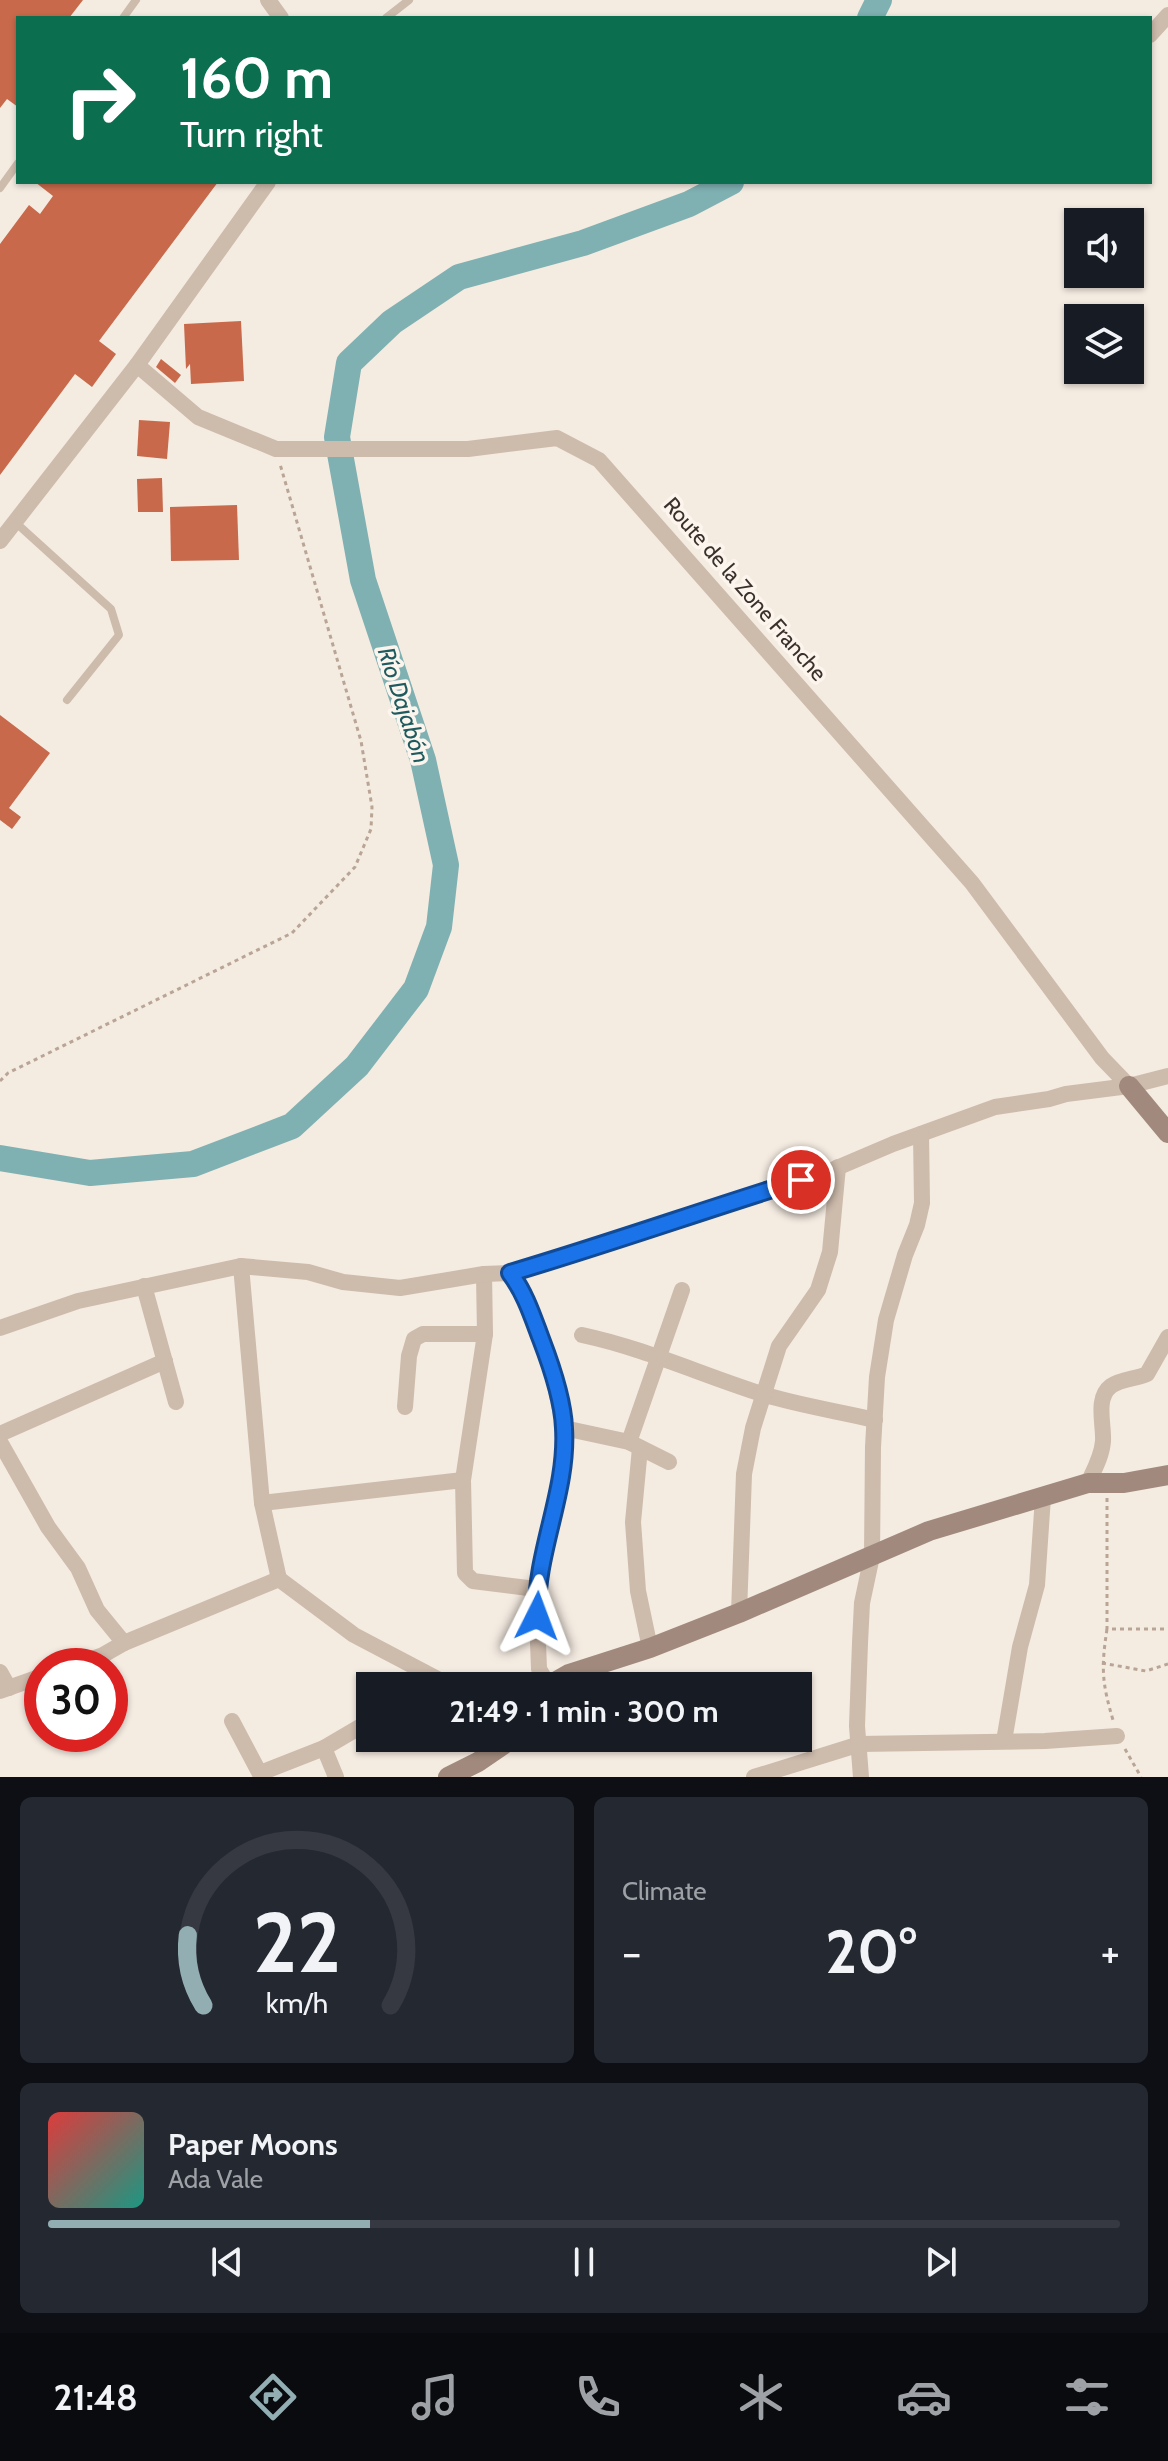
<!DOCTYPE html>
<meta charset="utf-8">
<style>
:root{--surface:#171b24;--page:#242831;--text:#f1f3f6;--muted:#9ea1a6;--line:#363941;--accent:#92aeb2}
body{margin:0;font-family:Cabin,sans-serif;background:var(--page);color:var(--text);height:100vh;display:flex;flex-direction:column;font-size:30px;white-space:nowrap}
*{box-sizing:border-box;margin:0}
p{font-size:26px;color:var(--muted)}
.icon{flex:none;width:44px;height:44px;fill:none;stroke:currentColor;stroke-width:2;stroke-linecap:round;stroke-linejoin:round}
.map{position:relative;height:1777px;overflow:hidden}
.panel{display:flex;flex-direction:column;gap:20px;padding:20px;background:#0d0f14;flex:1}
.panel>*{flex:none}
.hud{position:absolute;left:16px;top:16px;width:1136px;height:168px;border-radius:0px;box-shadow:0 2px 6px #0004;background:#0b6e4f;color:#fff;overflow:hidden}
.fabs{position:absolute;left:1064px;top:208px;display:grid;gap:16px}
.fabs a{display:grid;place-items:center;width:80px;height:80px;border-radius:0px;background:var(--surface);box-shadow:0 2px 6px #0004;font-size:40px}
.speed{position:absolute;left:24px;top:1648px;display:flex;gap:16px;font-size:40px;font-weight:700;text-align:center}
.speed>*{display:grid;place-content:center;width:104px;height:104px;border-radius:50%;background:var(--surface);box-shadow:0 2px 6px #0004;line-height:1}
.speed .limit{border:12px solid #d22;background:#fff;color:#111}
.pin{position:absolute;display:grid;place-items:center;width:68px;height:68px;color:#fff;margin:-34px;border:4px solid #fff;border-radius:50%;box-shadow:0 2px 8px #0007}
.me{position:absolute;width:88px;margin:-44px;rotate:3deg;stroke-linejoin:round;filter:drop-shadow(0 0 6px #0008)}
.turn{display:flex;align-items:center;gap:28px;height:168px;padding:0 32px;font-size:36px}
.turn .icon{width:104px;height:104px;stroke-width:2.5}
.turn b{display:block;font-size:56px;line-height:68px}
.big{font-size:60px;font-weight:700;line-height:1.1}
.panel .widget{flex:1;display:flex;flex-direction:column;justify-content:center;gap:12px;min-width:0;padding:0 28px;border-radius:12px;background:var(--page)}
.panel .dial{align-items:center;gap:0}
.dial svg{height:208px;overflow:visible;fill:none;stroke:var(--line);stroke-width:7;stroke-linecap:round;text-anchor:middle}
.dial text{fill:var(--text);stroke:none}
.song{display:flex;align-items:center;gap:24px}
.cover{width:96px;height:96px;border-radius:12px;background:linear-gradient(135deg,hsl(0 70% 55%),hsl(170 70% 35%))}
.played{height:8px;border-radius:4px;background:linear-gradient(90deg,var(--accent) 30%,var(--line) 30%)}
.keys{display:flex;justify-content:space-around;direction:ltr}
.heat{display:flex;justify-content:space-between;align-items:center;font-size:44px;direction:ltr}
.panel .tiles{flex:1;display:grid;gap:20px;grid-template-columns:1fr 1fr}
.widget:last-child{grid-column:span 2}
.trip{position:absolute;left:356px;top:1672px;width:456px;height:80px;border-radius:0px;background:var(--surface);box-shadow:0 2px 6px #0004;font-weight:700;line-height:80px;text-align:center}
.tabs{display:flex;height:128px;justify-content:space-around;align-items:center;background:#090b0e;color:var(--muted)}
.tabs .icon{width:56px;height:56px}
.tabs .selected{color:var(--accent)}
.tabs b{font-size:36px;color:var(--text)}
.map>svg:first-child{display:block}
.lines{fill:none;stroke-linecap:round;stroke-linejoin:round}
.river{stroke:#7fb0b2;stroke-width:26}
.building{fill:#c8694b}
.path{stroke:#b9a596;stroke-width:3;stroke-dasharray:4 4;stroke-linecap:butt}
.lane{stroke:#cdbbac;stroke-width:8}
.street{stroke:#cdbbac;stroke-width:16}
.secondary{stroke:#a18a7d;stroke-width:20}
.route-casing{stroke:#114b97;stroke-width:20}
.route{stroke:#1a73e8;stroke-width:14}
.labels{text-anchor:middle;dominant-baseline:central;stroke-width:7;stroke-linejoin:round;paint-order:stroke}
.street-label{font-size:22px;fill:#3b302b;stroke:#fbf5ee}
.water-label{font-size:24px;font-style:italic;fill:#1f5a5e;stroke:#fbf5ee}
</style>
<div class="map">
<svg width="1168" height="1777" viewBox="0 0 1168 1777">
<rect width="100%" height="100%" fill="#f4ebe1"/>
<g class="lines">
<g class="river">
<polyline points="870,18 879,0"/>
<polyline points="0,1158 90,1173 193,1164 292,1126 357,1066 416,989 439,927 446,865 423,760 363,580 337,437 349,363 392,322 459,277 583,243 689,204 731,182"/>
</g>
</g>
<g class="building">
<polygon points="0,0 83,0 69,18 18,18 18,107 7,99 0,108"/>
<polygon points="35,182 218,182 99,341 116,354 92,387 75,374 0,475 0,244 29,205 40,214 53,196"/>
<polygon points="241,321 244,381 191,384 190,364 186,369 184,324"/>
<polygon points="161,359 181,375 175,383 156,367"/>
<polygon points="139,420 170,422 167,459 137,456"/>
<polygon points="162,478 163,512 138,512 137,479"/>
<polygon points="237,505 239,560 171,561 170,507"/>
<polygon points="0,715 50,753 9,808 21,817 12,829 0,820"/>
</g>
<g class="lines">
<g class="path">
<polyline points="0,1081 8,1073 292,933 355,867 371,829 372,807 361,741 280,464"/>
<polyline points="1107,1498 1107,1629 1168,1629"/>
<path d="M1107,1629C1101,1668 1102,1683 1113,1720"/>
<polyline points="1102,1663 1146,1671 1168,1664"/>
<polyline points="1125,1749 1141,1777"/>
</g>
<g class="lane">
<polyline points="123,18 136,0"/>
<polyline points="386,18 409,0"/>
<polyline points="0,188 18,163"/>
<polyline points="15,522 111,609 119,635 67,700"/>
</g>
<g class="street">
<polyline points="268,0 281,18"/>
<polyline points="1150,35 1168,15"/>
<polyline points="137,365 198,417 276,449 468,449 557,438 599,460 972,883 1102,1058 1129,1086"/>
<polyline points="0,541 137,365 268,182"/>
<polyline points="241,1266 262,1503 279,1579"/>
<polyline points="510,1273 522,1288 551,1367 564,1428 561,1472 536,1589 539,1669 548,1684"/>
<polyline points="484,1274 485,1334 463,1480 465,1573 473,1581 536,1589"/>
<polyline points="144,1286 176,1402"/>
<polyline points="0,1328 78,1301 241,1266 308,1272 343,1282 400,1288 484,1274 510,1273 580,1252 688,1215 832,1170 893,1144 995,1107 1049,1099 1066,1094 1129,1086 1168,1076"/>
<path d="M582,1335C643,1348 700,1374 759,1393C796,1405 837,1411 875,1420"/>
<polyline points="405,1407 409,1356 414,1339 423,1334 485,1334"/>
<polyline points="564,1428 629,1442 669,1462"/>
<polyline points="0,1434 165,1361"/>
<polyline points="0,1442 48,1527 78,1568 97,1610 124,1643 279,1579 354,1635 451,1686"/>
<polyline points="629,1442 682,1290"/>
<polyline points="640,1448 633,1522 638,1591 650,1648"/>
<path d="M1088,1483C1094,1470 1102,1456 1103,1441C1104,1424 1095,1398 1111,1386C1121,1379 1136,1379 1147,1374L1168,1337"/>
<polyline points="262,1503 463,1480"/>
<polyline points="739,1613 744,1474 753,1428 779,1346 818,1290 830,1252 838,1167"/>
<polyline points="71,1666 103,1655 124,1643"/>
<polyline points="0,1672 9,1688"/>
<polyline points="409,1686 423,1672"/>
<polyline points="0,1691 42,1676"/>
<polyline points="232,1721 259,1772 263,1772 324,1748 370,1721"/>
<polyline points="1004,1741 1020,1647 1037,1585 1043,1497"/>
<polyline points="324,1748 336,1777"/>
<polyline points="754,1777 860,1744 1045,1741 1117,1736"/>
<polyline points="861,1777 857,1726 860,1643 862,1603 872,1556 873,1447 877,1377 886,1320 905,1255 917,1225 922,1203 921,1134"/>
</g>
<g class="secondary">
<polyline points="1129,1086 1168,1133"/>
<polyline points="548,1686 569,1674 650,1648 739,1613 929,1531 1088,1483 1124,1483 1168,1475"/>
<polyline points="448,1777 478,1762 513,1738"/>
</g>
</g>
<g class="lines">
<g class="route-casing">
<path id="route" d="M537,1616C535,1552 568,1492 564,1428C563,1400 551,1365 541,1339C532,1315 525,1293 510,1273C608,1244 704,1210 801,1180"/>
</g>
<use href="#route" class="route"/>
</g>
<g class="labels">
<g class="street-label">
<text transform="translate(745 589) rotate(49)">Route de la Zone Franche</text>
</g>
<g class="water-label">
<text transform="translate(404 705) rotate(72)">Río Dajabón</text>
</g>
</g>
</svg>
<div class="fabs">
<a><svg class="icon" aria-label="sound" viewBox="0 0 24 24"><path d="M4 9h4l5-4v14l-5-4H4zM17 9q2 3 0 6"/></svg></a>
<a><svg class="icon" aria-label="layers" viewBox="0 0 24 24"><path d="M12 4l9 5-9 5-9-5zM3 14l9 5 9-5"/></svg></a>
</div>
<div class="speed"><div class="limit">30</div></div>
<div class="pin" style="left:801px;top:1180px;background:#d93025"><svg class="icon" aria-label="arrive" viewBox="0 0 24 24"><path d="M6 21V4h12l-3 4 3 4H6"/></svg></div>
<svg class="me" style="left:537px;top:1616px" viewBox="-20 -20 40 40"><path d="M0-17L14 15 0 8-14 15z" fill="#1a73e8" stroke="#fff" stroke-width="4"/></svg>
<div class="trip">21:49 · 1 min · 300 m</div>
<div class="hud">
<div class="turn"><svg class="icon" aria-label="right" viewBox="0 0 24 24"><path d="M7 20v-9h11M14 6l5 5-5 5"/></svg><div><b>160 m</b>Turn right</div></div>
</div>
</div>
<section class="panel">
<div class="tiles">
<div class="widget dial"><svg viewBox="0 0 100 80">
<path d="M14 69A42 42 0 1 1 86 69"/>
<path d="M14 69A42 42 0 0 1 8 42" stroke="#92aeb2"/>
<text x="50" y="56" font-size="32" font-weight="700">22</text>
<text x="50" y="72" font-size="11">km/h</text>
</svg></div>
<div class="widget"><p>Climate</p>
<div class="heat"><a>−</a><b class="big">20°</b><a>+</a></div>
</div>
<div class="widget">
<div class="song"><i class="cover"></i><div><b>Paper Moons</b><p>Ada Vale</p></div></div>
<div class="played"></div>
<div class="keys"><svg class="icon" aria-label="previous" viewBox="0 0 24 24"><path d="M18 5L8 12l10 7zM5 5v14"/></svg><svg class="icon" aria-label="pause" viewBox="0 0 24 24"><path d="M8 5v14M16 5v14"/></svg><svg class="icon" aria-label="next" viewBox="0 0 24 24"><path d="M6 5l10 7-10 7zM19 5v14"/></svg></div>
</div>
</div>
</section>
<nav class="tabs">
<b>21:48</b>
<svg class="icon selected" aria-label="directions" viewBox="0 0 24 24"><path d="M12 3l9 9-9 9-9-9zM9 14v-3h6M13 9l2 2-2 2"/></svg>
<svg class="icon" aria-label="music" viewBox="0 0 24 24"><path d="M9 18V5l10-2v13"/><circle cx="6" cy="18" r="3"/><circle cx="16" cy="16" r="3"/></svg>
<svg class="icon" aria-label="phone" viewBox="0 0 24 24"><path d="M5 4h4l2 5-3 2q2 4 5 5l2-3 5 2v4C11 20 4 13 5 4z"/></svg>
<svg class="icon" aria-label="climate" viewBox="0 0 24 24"><path d="M12 3v18M4 7l16 10M4 17L20 7"/></svg>
<svg class="icon" aria-label="car" viewBox="0 0 24 24"><path d="M5 17H2v-5l4-1 3-4h7l3 4 3 1v5h-3M9 17h6M6 11h13"/><circle cx="7" cy="17" r="2"/><circle cx="17" cy="17" r="2"/></svg>
<svg class="icon" aria-label="filters" viewBox="0 0 24 24"><path d="M4 7h16M4 17h16"/><circle cx="9" cy="7" r="2"/><circle cx="15" cy="17" r="2"/></svg>
</nav>
